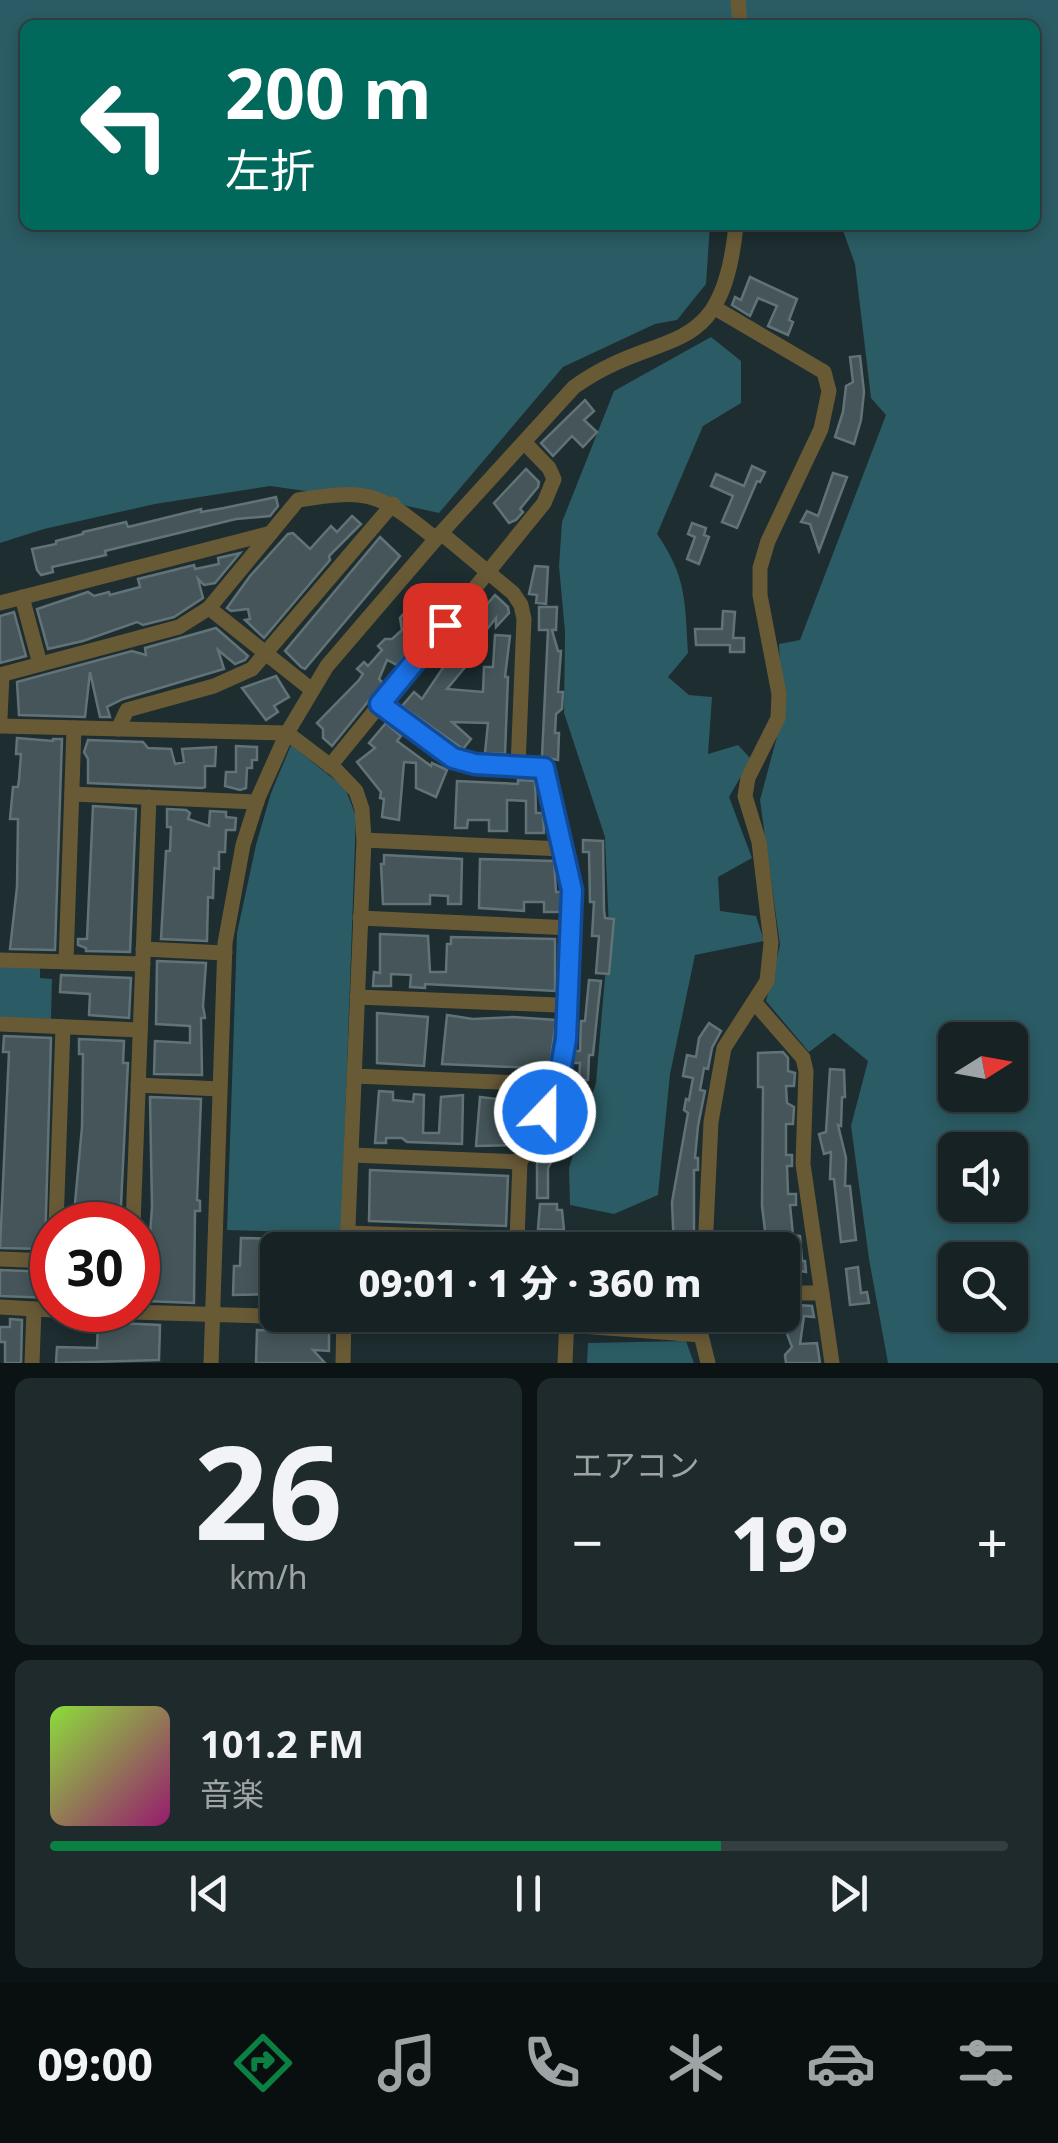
<!DOCTYPE html>
<html lang="ja">
<meta charset="utf-8">
<style>
:root{--surface:#162224;--page:#1f2a2c;--text:#f1f3f6;--muted:#9ea4a6;--line:#353f41;--accent:#0b8043}
body{margin:0;font-family:"Noto Sans","Noto Sans JP",sans-serif;background:var(--page);color:var(--text);height:100vh;display:flex;flex-direction:column;font-size:38px;white-space:nowrap}
*{box-sizing:border-box;margin:0}
p{font-size:32px;color:var(--muted)}
.icon{flex:none;width:55px;height:55px;fill:none;stroke:currentColor;stroke-width:2;stroke-linecap:round;stroke-linejoin:round}
.map{position:relative;height:1363px;overflow:hidden}
.sheet{display:flex;flex-direction:column;gap:15px;padding:15px;background:#0c1314;flex:1}
.sheet>*{flex:none}
.hud{position:absolute;left:20px;top:20px;width:1020px;height:210px;border-radius:15px;box-shadow:0 5px 15px #0003,0 0 0 2px var(--line);background:#00695c;color:#fff;overflow:hidden}
.needle{width:65px;rotate:79deg}
.tools{position:absolute;left:938px;top:1022px;display:grid;gap:20px}
.tools a{display:grid;place-items:center;width:90px;height:90px;border-radius:15px;background:var(--surface);box-shadow:0 5px 15px #0003,0 0 0 2px var(--line);font-size:50px}
.speed{position:absolute;left:30px;top:1202px;display:flex;gap:20px;font-size:50px;font-weight:700;text-align:center}
.speed>*{display:grid;place-content:center;width:130px;height:130px;border-radius:50%;background:var(--surface);box-shadow:0 5px 15px #0003,0 0 0 2px var(--line);line-height:1}
.speed .limit{border:15px solid #d22;background:#fff;color:#111}
.pin{position:absolute;display:grid;place-items:center;width:85px;height:85px;color:#fff;margin:-42px;border-radius:20px;box-shadow:0 5px 15px #0006}
.me{position:absolute;width:110px;margin:-55px;rotate:22deg;stroke-linejoin:round;filter:drop-shadow(0 0 8px #0008)}
.turn{display:flex;align-items:center;gap:35px;height:210px;padding:0 40px;font-size:45px}
.turn .icon{width:130px;height:130px;stroke-width:2.5}
.turn b{display:block;font-size:70px;line-height:85px}
.big{font-size:75px;font-weight:800;line-height:1.1}
.sheet .card{flex:1;display:flex;flex-direction:column;justify-content:center;gap:15px;min-width:0;padding:0 35px;border-radius:15px;background:var(--page)}
.sheet .dial{align-items:center;gap:0}
.dial b{font-size:130px;line-height:1}
.song{display:flex;align-items:center;gap:30px}
.cover{width:120px;height:120px;border-radius:15px;background:linear-gradient(135deg,hsl(90 70% 55%),hsl(320 70% 35%))}
.played{height:10px;border-radius:5px;background:linear-gradient(90deg,var(--accent) 70%,var(--line) 70%)}
.keys{display:flex;justify-content:space-around;direction:ltr}
.heat{display:flex;justify-content:space-between;align-items:center;font-size:55px;direction:ltr}
.sheet .tiles{flex:1;display:grid;gap:15px;grid-template-columns:1fr 1fr}
.card:last-child{grid-column:span 2}
.trip{position:absolute;left:260px;top:1232px;width:540px;height:100px;border-radius:15px;background:var(--surface);box-shadow:0 5px 15px #0003,0 0 0 2px var(--line);font-weight:800;line-height:100px;text-align:center}
.tabs{display:flex;height:160px;justify-content:space-around;align-items:center;background:#090e0e;color:var(--muted)}
.tabs .icon{width:70px;height:70px}
.tabs .selected{color:var(--accent)}
.tabs b{font-size:45px;color:var(--text)}
.map>svg:first-child{display:block}
.green{fill:#2b5b64;fill-rule:evenodd}
.building{fill:#455559;stroke:#627377;stroke-width:2.5}
.lines{fill:none;stroke-linecap:round;stroke-linejoin:round}
.minor{stroke:#695a36;stroke-width:15}
.route-casing{stroke:#114b97;stroke-width:25}
.route{stroke:#1a73e8;stroke-width:18}
</style>
<div class="map">
<svg width="1058" height="1363" viewBox="0 0 1058 1363">
<rect width="100%" height="100%" fill="#1d2d30"/>
<g class="green">
<path d="M0,0H1058V1363H888L869,1259L851,1126L868,1061L834,1033L809,1052L766,1001L780,945L760,800L782,718L779,644L800,640L886,415L871,398L855,264L841,225H1035V25H25V225H710L706,284L677,320L655,324L563,367L439,513L398,504L270,486L155,504L44,529L0,543ZM955,1040H1010V1095H955ZM955,1150H1010V1205H955ZM955,1260H1010V1315H955Z"/>
<path d="M711,337L741,361V403L703,426L657,534C687,577 685,603 688,653L668,677L689,695L712,697L708,754L738,745L751,759L729,797L752,858L718,877L720,911L756,916L764,941L695,955L670,1074L658,1195L614,1214L570,1205L569,1168L596,1083L609,930L605,837L564,713L565,632L559,566L562,522L614,391Z"/>
<polygon points="291,745 345,788 356,816 341,1233 227,1230 237,933 256,845 271,793"/>
<polygon points="0,964 40,965 40,978 52,979 51,1019 0,1017"/>
<polygon points="686,1341 694,1363 587,1363 588,1343"/>
</g>
<g class="building">
<polygon points="750,277 797,299 789,320 793,322 788,335 768,326 777,306 758,298 750,316 732,305 735,297 741,300"/>
<polygon points="860,356 864,392 861,420 854,444 835,437 843,412 846,386 853,382 850,357"/>
<polygon points="585,400 594,411 584,420 597,432 583,447 572,436 553,456 541,443"/>
<polygon points="752,466 765,472 760,482 757,481 737,528 722,522 733,496 711,486 716,474 744,486"/>
<polygon points="526,469 539,482 538,487 520,509 523,512 516,520 509,523 494,503"/>
<polygon points="833,473 847,477 819,551 810,524 801,522 807,511 818,516"/>
<polygon points="276,497 278,506 270,516 236,519 105,551 106,555 52,567 53,572 41,575 37,570 32,549 56,544 56,541 83,534 83,532 126,522 128,527 201,509 201,512 224,508"/>
<polygon points="352,516 361,524 329,556 330,560 264,638 245,620 250,619 248,609 231,611 227,608 250,576 288,534 293,533 310,549 331,526 337,532"/>
<polygon points="692,523 706,528 704,535 709,537 699,564 687,559 695,537 688,534"/>
<polygon points="380,537 400,556 305,669 301,667 285,651"/>
<polygon points="240,553 215,583 204,585 198,579 203,598 174,617 143,625 137,622 83,641 48,649 37,609 88,592 94,596 109,592 110,595 140,587 138,579 194,565 195,569 219,564 218,558"/>
<polygon points="535,566 548,567 546,604 536,603 537,595 529,594"/>
<polygon points="495,595 508,607 509,613 496,627 496,618 472,648 461,634"/>
<polygon points="539,607 557,607 556,630 552,630 558,651 561,651 558,692 563,692 562,709 556,714 555,733 559,733 558,760 542,757 548,630 539,630"/>
<polygon points="407,610 426,630 397,665 387,660 379,679 383,683 332,746 323,738 323,729 317,723 359,680 363,674 357,669 364,662 368,666 382,650 378,646 385,639 392,639 402,630 400,618"/>
<polygon points="723,611 735,612 733,638 744,638 744,652 730,652 730,645 696,645 695,629 722,629"/>
<polygon points="14,612 26,656 0,663 0,616"/>
<polygon points="216,628 248,656 245,660 235,664 218,650 224,669 123,699 107,707 110,717 100,717 90,672 85,717 19,715 17,682 132,651 146,655 145,648"/>
<polygon points="495,635 510,636 505,677 508,677 505,754 485,753 488,723 452,722 471,739 463,749 402,706 414,692 422,699 453,653 466,666 447,689 483,692 484,667 493,667"/>
<polygon points="276,676 289,697 274,706 278,712 266,720 242,688"/>
<polygon points="386,723 401,736 397,741 431,766 432,763 447,770 436,797 416,788 416,763 404,762 399,820 382,817 384,799 380,798 381,792 357,762 375,748 369,743"/>
<polygon points="17,738 53,741 53,739 62,739 55,950 10,949 17,887 18,819 10,819 13,787 18,787 19,780 21,754 16,754"/>
<polygon points="88,740 143,742 148,748 171,749 175,764 184,762 182,749 216,747 215,766 205,766 205,787 202,788 88,783 88,759 84,752"/>
<polygon points="236,746 257,747 257,760 252,760 252,768 247,768 246,788 240,790 225,786 226,772 236,772"/>
<polygon points="518,780 535,781 536,813 543,813 544,833 526,833 526,801 507,800 507,831 489,831 489,820 468,820 467,828 455,828 457,781 518,784"/>
<polygon points="93,806 136,809 130,952 86,951 86,948 78,945 78,939 87,939"/>
<polygon points="167,809 186,810 190,813 188,819 209,826 210,811 226,812 226,817 236,818 235,830 226,830 225,852 219,852 219,869 214,868 213,898 208,897 207,941 161,939 166,851 170,851 171,827 167,827"/>
<polygon points="583,840 603,841 604,910 605,918 614,919 609,974 596,973 599,936 592,936 594,902 590,902 589,852 583,852"/>
<polygon points="384,855 462,859 461,904 448,904 448,896 430,895 430,904 383,904 381,864 384,864"/>
<polygon points="480,859 554,861 556,892 561,892 560,912 544,912 544,902 524,902 524,911 479,908"/>
<polygon points="380,934 428,936 430,972 446,972 447,944 451,944 451,937 555,939 555,991 425,984 425,988 410,987 411,975 391,974 391,986 373,986 374,972 380,973"/>
<polygon points="157,961 206,963 203,1006 205,1018 201,1018 202,1075 154,1074 155,1041 190,1043 190,1026 156,1024"/>
<polygon points="61,975 131,978 129,1018 89,1015 90,994 60,992"/>
<polygon points="589,980 601,981 598,1007 593,1055 589,1055 588,1080 579,1080 580,1063 573,1063 575,1051 580,1051 581,1021 585,1021"/>
<polygon points="377,1013 428,1017 424,1066 377,1063"/>
<polygon points="447,1015 473,1019 513,1017 556,1020 549,1072 536,1071 536,1068 442,1064"/>
<polygon points="709,1023 721,1031 712,1048 708,1069 704,1068 700,1090 705,1091 698,1126 695,1158 698,1158 698,1170 694,1170 694,1243 692,1250 674,1250 672,1202 688,1113 684,1110 686,1099 689,1100 693,1078 683,1076 687,1055 696,1057 699,1038"/>
<polygon points="4,1036 51,1038 45,1249 0,1248 9,1052 3,1052"/>
<polygon points="79,1039 124,1041 123,1063 128,1063 120,1225 73,1225 82,1127 83,1054 79,1054"/>
<polygon points="783,1052 788,1058 788,1071 795,1073 794,1086 786,1086 787,1103 794,1107 793,1124 786,1124 786,1155 792,1155 792,1166 787,1166 788,1194 796,1194 796,1205 790,1205 793,1235 800,1236 802,1261 805,1261 806,1272 800,1271 799,1282 782,1282 782,1247 767,1247 762,1206 763,1087 758,1087 758,1053"/>
<polygon points="830,1069 844,1070 845,1097 842,1097 841,1126 838,1125 846,1158 845,1186 850,1186 856,1240 841,1242 834,1179 830,1179 831,1152 824,1154 819,1134 826,1132"/>
<polygon points="379,1091 393,1092 393,1100 413,1102 414,1094 424,1095 423,1133 439,1133 441,1097 463,1095 462,1144 407,1142 402,1138 386,1138 386,1143 375,1143"/>
<polygon points="150,1097 201,1099 197,1200 200,1201 200,1211 195,1211 194,1303 145,1301 152,1207"/>
<polygon points="480,1097 498,1099 496,1124 519,1124 517,1145 476,1146"/>
<polygon points="546,1146 557,1151 548,1168 548,1198 537,1198 537,1163"/>
<polygon points="370,1170 508,1176 506,1226 369,1221"/>
<polygon points="540,1204 557,1204 557,1210 562,1210 564,1230 538,1229"/>
<polygon points="241,1238 282,1239 282,1250 278,1250 276,1263 275,1294 233,1295 234,1266 240,1266"/>
<polygon points="858,1267 861,1293 867,1292 869,1303 850,1305 846,1269"/>
<polygon points="0,1270 52,1272 52,1298 0,1296"/>
<polygon points="782,1304 812,1306 814,1317 804,1316 800,1344 817,1343 820,1363 786,1363 785,1355 792,1347 780,1315"/>
<polygon points="10,1319 22,1320 21,1363 5,1363 5,1342 0,1342 0,1327 10,1327"/>
<polygon points="98,1322 160,1325 159,1360 56,1363 57,1347 97,1348"/>
<polygon points="257,1330 329,1332 329,1351 313,1350 325,1363 256,1363"/>
</g>
<g class="lines">
<g class="minor">
<polyline points="738,0 740,25"/>
<polyline points="441,533 513,593 521,605 524,619 518,767"/>
<polyline points="22,597 40,664"/>
<polyline points="0,603 271,533"/>
<polyline points="209,608 312,690"/>
<path d="M0,675L179,627L209,608L298,500C371,488 380,494 436,539"/>
<polyline points="380,704 453,759 475,764 544,768 572,890 566,1039 558,1084 548,1084"/>
<polyline points="0,718 2,675"/>
<polyline points="0,726 287,733 336,770 356,791 362,809 364,840 347,1250"/>
<polyline points="118,729 127,710 214,686 252,669 393,504"/>
<polyline points="330,766 544,503 554,479 549,468 524,442"/>
<polyline points="72,794 257,802"/>
<polyline points="364,840 562,849"/>
<polyline points="360,918 571,928"/>
<polyline points="143,949 225,953"/>
<polyline points="0,960 143,964"/>
<polyline points="66,962 74,728"/>
<polyline points="357,997 557,1005 568,1002"/>
<polyline points="755,1003 803,1058 806,1071 803,1164 832,1363"/>
<polyline points="0,1024 140,1030"/>
<polyline points="354,1076 548,1084 543,1122 520,1162 517,1240"/>
<polyline points="138,1085 219,1089"/>
<polyline points="351,1155 520,1162"/>
<polyline points="56,1225 63,1027"/>
<polyline points="133,1225 149,797"/>
<polyline points="348,1233 569,1241 568,1250"/>
<polyline points="705,1250 711,1122 724,1048 767,981 771,943 759,842 745,796 748,778 778,718 779,694 760,595 760,568 768,541 821,429 829,391 824,372 715,308"/>
<polyline points="0,1259 52,1261"/>
<polyline points="782,1293 822,1293"/>
<polyline points="0,1307 52,1310"/>
<polyline points="65,1310 567,1325 701,1335 708,1363"/>
<polyline points="32,1363 34,1309"/>
<path d="M211,1363L225,943L243,845L258,798L287,733L327,666L441,533L574,387C662,324 722,367 736,225"/>
<polyline points="343,1363 344,1315"/>
<polyline points="565,1363 567,1317"/>
</g>
</g>
<g class="lines">
<g class="route-casing">
<polyline id="route" points="445,625 380,704 453,758 475,764 544,768 572,890 566,1039 558,1084 548,1084 545,1112"/>
</g>
<use href="#route" class="route"/>
</g>
</svg>
<div class="tools">
<a><svg class="needle" viewBox="-14 -14 28 28"><path d="M0-13l5 13h-10z" fill="#e53935"/><path d="M0 13l5-13h-10z" fill="#9ea4a6"/></svg></a>
<a><svg class="icon" aria-label="sound" viewBox="0 0 24 24"><path d="M4 9h4l5-4v14l-5-4H4zM17 9q2 3 0 6"/></svg></a>
<a><svg class="icon" aria-label="search" viewBox="0 0 24 24"><circle cx="10" cy="10" r="6"/><path d="M15 15l6 6"/></svg></a>
</div>
<div class="speed"><div class="limit">30</div></div>
<div class="pin" style="left:445px;top:625px;background:#d93025"><svg class="icon" aria-label="arrive" viewBox="0 0 24 24"><path d="M6 21V4h12l-3 4 3 4H6"/></svg></div>
<svg class="me" style="left:545px;top:1112px" viewBox="-20 -20 40 40"><circle r="17" fill="#1a73e8" stroke="#fff" stroke-width="3"/><path d="M0-11L8 9 0 5-8 9z" fill="#fff"/></svg>
<div class="trip">09:01 · 1 分 · 360 m</div>
<div class="hud">
<div class="turn"><svg class="icon" aria-label="left" viewBox="0 0 24 24"><path d="M17 20v-9H6M10 6l-5 5 5 5"/></svg><div><b>200 m</b>左折</div></div>
</div>
</div>
<section class="sheet">
<div class="tiles">
<div class="card dial"><b>26</b><p>km/h</p></div>
<div class="card"><p>エアコン</p>
<div class="heat"><a>−</a><b class="big">19°</b><a>+</a></div>
</div>
<div class="card">
<div class="song"><i class="cover"></i><div><b>101.2 FM</b><p>音楽</p></div></div>
<div class="played"></div>
<div class="keys"><svg class="icon" aria-label="previous" viewBox="0 0 24 24"><path d="M18 5L8 12l10 7zM5 5v14"/></svg><svg class="icon" aria-label="pause" viewBox="0 0 24 24"><path d="M8 5v14M16 5v14"/></svg><svg class="icon" aria-label="next" viewBox="0 0 24 24"><path d="M6 5l10 7-10 7zM19 5v14"/></svg></div>
</div>
</div>
</section>
<nav class="tabs">
<b>09:00</b>
<svg class="icon selected" aria-label="directions" viewBox="0 0 24 24"><path d="M12 3l9 9-9 9-9-9zM9 14v-3h6M13 9l2 2-2 2"/></svg>
<svg class="icon" aria-label="music" viewBox="0 0 24 24"><path d="M9 18V5l10-2v13"/><circle cx="6" cy="18" r="3"/><circle cx="16" cy="16" r="3"/></svg>
<svg class="icon" aria-label="phone" viewBox="0 0 24 24"><path d="M5 4h4l2 5-3 2q2 4 5 5l2-3 5 2v4C11 20 4 13 5 4z"/></svg>
<svg class="icon" aria-label="climate" viewBox="0 0 24 24"><path d="M12 3v18M4 7l16 10M4 17L20 7"/></svg>
<svg class="icon" aria-label="car" viewBox="0 0 24 24"><path d="M5 17H2v-5l4-1 3-4h7l3 4 3 1v5h-3M9 17h6M6 11h13"/><circle cx="7" cy="17" r="2"/><circle cx="17" cy="17" r="2"/></svg>
<svg class="icon" aria-label="filters" viewBox="0 0 24 24"><path d="M4 7h16M4 17h16"/><circle cx="9" cy="7" r="2"/><circle cx="15" cy="17" r="2"/></svg>
</nav>
